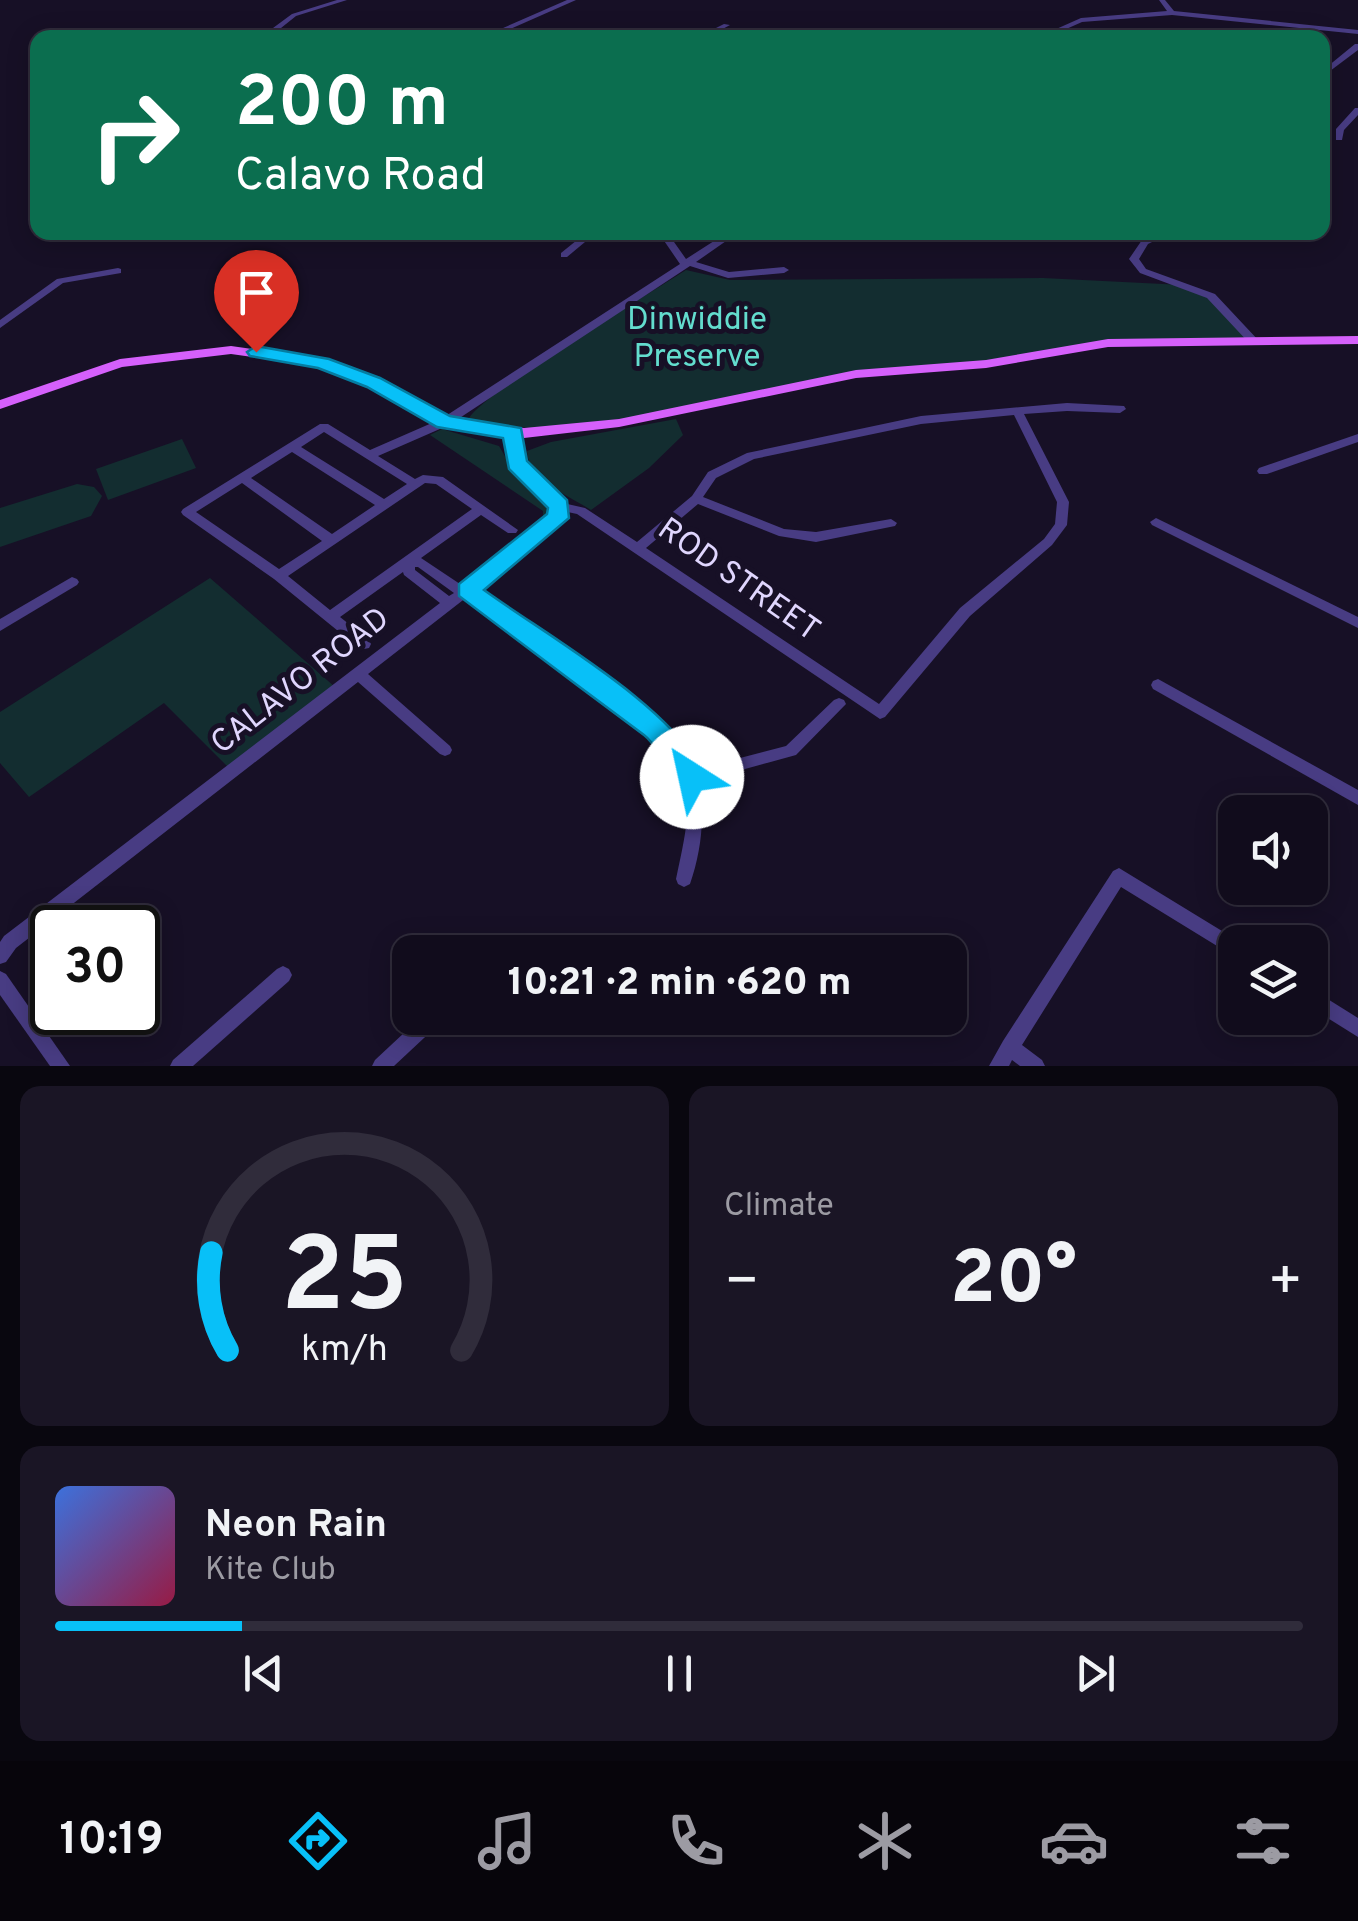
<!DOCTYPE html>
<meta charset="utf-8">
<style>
:root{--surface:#110c1c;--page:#1a1525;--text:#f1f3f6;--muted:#9c9ba3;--line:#302c3b;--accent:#08c0f8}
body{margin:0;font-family:Overpass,sans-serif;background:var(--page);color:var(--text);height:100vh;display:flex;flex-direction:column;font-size:38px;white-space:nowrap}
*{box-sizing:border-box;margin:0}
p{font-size:32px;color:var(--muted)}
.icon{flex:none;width:55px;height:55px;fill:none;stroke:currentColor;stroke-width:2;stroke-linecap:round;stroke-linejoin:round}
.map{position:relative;height:1066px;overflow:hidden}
.panel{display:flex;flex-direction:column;gap:20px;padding:20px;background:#09070f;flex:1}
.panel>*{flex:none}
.guide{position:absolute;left:30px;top:30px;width:1300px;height:210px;border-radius:20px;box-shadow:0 5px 25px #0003,0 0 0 2px var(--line);background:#0b6e4f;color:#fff;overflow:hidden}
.controls{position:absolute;left:1218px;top:795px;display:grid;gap:20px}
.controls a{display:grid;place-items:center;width:110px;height:110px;border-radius:20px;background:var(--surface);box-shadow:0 5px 25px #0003,0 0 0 2px var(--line);font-size:50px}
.speed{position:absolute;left:30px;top:905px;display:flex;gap:20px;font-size:50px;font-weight:700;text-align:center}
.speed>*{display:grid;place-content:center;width:130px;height:130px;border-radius:50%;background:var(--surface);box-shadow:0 5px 25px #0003,0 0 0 2px var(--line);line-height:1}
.speed .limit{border:5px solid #111;border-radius:15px;background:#fff;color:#111}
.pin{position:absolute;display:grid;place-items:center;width:85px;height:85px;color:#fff;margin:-102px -42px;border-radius:50% 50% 50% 0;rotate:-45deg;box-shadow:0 0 10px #0007}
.pin .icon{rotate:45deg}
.me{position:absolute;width:110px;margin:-55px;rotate:325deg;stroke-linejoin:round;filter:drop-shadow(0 0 8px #0008)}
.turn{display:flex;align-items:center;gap:35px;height:210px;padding:0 40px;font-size:45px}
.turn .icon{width:130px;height:130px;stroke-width:2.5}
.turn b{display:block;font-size:70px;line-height:85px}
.big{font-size:75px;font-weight:800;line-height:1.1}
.panel .tile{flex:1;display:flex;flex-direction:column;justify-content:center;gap:15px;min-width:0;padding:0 35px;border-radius:20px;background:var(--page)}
.panel .dial{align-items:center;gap:0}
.dial svg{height:260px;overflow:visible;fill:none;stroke:var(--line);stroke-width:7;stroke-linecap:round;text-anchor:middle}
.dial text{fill:var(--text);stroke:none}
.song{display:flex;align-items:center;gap:30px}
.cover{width:120px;height:120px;border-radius:15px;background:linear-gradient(135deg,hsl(220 70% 55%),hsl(340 70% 35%))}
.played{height:10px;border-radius:5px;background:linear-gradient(90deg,var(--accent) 15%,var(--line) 15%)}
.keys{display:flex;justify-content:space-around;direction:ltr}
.heat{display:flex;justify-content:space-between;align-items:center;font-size:55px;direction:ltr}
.panel .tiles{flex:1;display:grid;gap:20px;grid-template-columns:1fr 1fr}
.tile:last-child{grid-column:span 2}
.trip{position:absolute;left:392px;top:935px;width:575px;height:100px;border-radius:20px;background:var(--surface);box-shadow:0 5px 25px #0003,0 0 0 2px var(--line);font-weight:800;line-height:100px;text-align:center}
.dock{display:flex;height:160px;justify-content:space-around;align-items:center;background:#07050b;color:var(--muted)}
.dock .icon{width:70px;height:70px}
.dock .active{color:var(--accent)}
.dock b{font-size:45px;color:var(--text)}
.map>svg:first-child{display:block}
.green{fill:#132d30}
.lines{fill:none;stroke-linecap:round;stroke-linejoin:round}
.minor{fill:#483c83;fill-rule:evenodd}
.major{fill:#d560fb;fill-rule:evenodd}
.route{fill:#08c0f8;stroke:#057da1;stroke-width:2.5}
.labels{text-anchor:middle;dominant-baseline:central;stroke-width:10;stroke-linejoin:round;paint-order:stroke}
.park-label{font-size:32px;fill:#63ddce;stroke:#171026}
.street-label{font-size:32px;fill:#e0d6fe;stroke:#171026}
</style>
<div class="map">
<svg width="1358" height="1066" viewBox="0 0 1358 1066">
<rect width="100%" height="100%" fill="#171026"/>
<g class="green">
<path d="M686,270L730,280L1043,278L1183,285L1203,293L1247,339L1106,341L983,361L847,374L632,418L538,429L468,420C478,395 651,293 686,270Z"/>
<path d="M676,419L683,435L649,468L591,510C569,496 527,479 527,451L551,442Z"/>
<path d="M442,429L499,446C515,473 522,488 550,505L553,514L543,521V511L430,435Z"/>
<polygon points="182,439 196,468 108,500 96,469"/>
<polygon points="77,484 94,487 102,496 91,516 0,547 0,508"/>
<polygon points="210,578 335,687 228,767 164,703 29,797 0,763 0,712"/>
</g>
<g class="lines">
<g class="minor">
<polygon points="337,0 347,0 296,16 281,28 359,30 363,32 362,34 276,32 269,38 261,38 268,31 268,28 273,28 292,14"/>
<polygon points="567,0 576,0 490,38 480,38"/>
<polygon points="1159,0 1165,0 1174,11 1358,30 1358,34 1172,15 1082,22 1046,38 1036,38 1081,18 1167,11"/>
<polygon points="724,24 730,25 706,38 696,38"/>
<polygon points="1355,44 1358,44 1358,50 1322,77 1322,71"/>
<polygon points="1355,108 1358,108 1358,115 1344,130 1342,140 1336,140 1336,129"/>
<polygon points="424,232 434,232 431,242 425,242"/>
<polygon points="587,232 597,232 567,257 561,257 561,253"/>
<path d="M658,232H667L686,259L728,232H739L696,262L729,272L784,267L789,270L784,273L728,278L690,266L449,425L378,456L415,479L423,475L443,477L518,530L516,533H508L481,515L421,558L463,586L545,523L553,507L513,467L507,433L513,429L519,433L523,463L563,503L585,508L637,542L692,496L708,472L747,453L921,416L1067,403L1124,406L1126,409L1120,413L1067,411L1024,414L1069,502L1067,525L1052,545L970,616L885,717L880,719L577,514L563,511L554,529L476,590L667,729L682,747L694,770L786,746L834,700L839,698L844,700L846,704L796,755L698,782C706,814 701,853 690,884L684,887L678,884L676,879C689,817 698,790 657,737L467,597L368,674L450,746L452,750L450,754L445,756L440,754L358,682L16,948L6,962L0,964V942L4,936L440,603L404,575L403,572L340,617L369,640L371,644L369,648L364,649L359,648L274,579L183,515L181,512L183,509L320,424H328L370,450L441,419L680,264ZM1014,415L1057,502L1055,524L1044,539L960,608L879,704L646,548L698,504L779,536L816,542L895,526L897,523L891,519L816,532L784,529L703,497L716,478L754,459L921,424ZM324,432L407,484L384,499L301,447ZM292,452L375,505L332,534L251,478ZM242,483L322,541L279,569L196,512ZM425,483L436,484L472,509L330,610L288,576ZM415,567H418L454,593L449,596L415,570Z"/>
<polygon points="1159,232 1172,232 1148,244 1139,259 1146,269 1215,294 1259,341 1259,345 1251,345 1207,298 1140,273 1129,259 1142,240"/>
<polygon points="118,268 121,269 121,273 63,283 0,328 0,320 57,279"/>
<polygon points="1358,434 1358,442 1267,474 1259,474 1257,471 1259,468"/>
<polygon points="1156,518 1358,617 1358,628 1152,525 1150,522"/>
<polygon points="72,577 77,579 79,582 77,585 0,631 0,619"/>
<polygon points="1158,679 1358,790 1358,805 1153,689 1151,685 1153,681"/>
<polygon points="1119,868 1240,942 1235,942 1235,957 1121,887 1022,1045 1042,1060 1045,1066 1020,1066 1012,1060 1009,1066 989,1066 1003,1041 1113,871"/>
<polygon points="283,966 289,969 292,975 289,981 193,1066 170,1066 173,1060 277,969"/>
<polygon points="0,971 6,974 70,1066 50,1066 0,995"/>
<polygon points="1310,988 1358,1018 1358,1037 1310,1007"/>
<polygon points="420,1018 442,1018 439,1024 394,1066 372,1066 375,1060"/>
</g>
<polygon class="major" points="1358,336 1358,344 1108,347 986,368 856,378 619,427 524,438 440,425 368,385 321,367 231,354 122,367 0,409 0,400 120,359 231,346 328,360 378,379 448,418 524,428 619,419 856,370 986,360 1108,339"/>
</g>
<path class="route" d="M256,346L329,359L380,378L450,416L521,428L527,461L567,500L569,518L484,590C549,637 673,706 706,777L702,785C675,795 663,749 644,735C582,689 521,643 459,596V584L547,514L548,508L509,469L503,438L437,427L367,387L318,368L250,356L247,352Z"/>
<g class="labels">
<g class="park-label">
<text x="697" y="321">Dinwiddie<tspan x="697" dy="37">Preserve</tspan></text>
</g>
<g class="street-label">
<text transform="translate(738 581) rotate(35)">ROD STREET</text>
<text transform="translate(301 682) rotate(-38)">CALAVO ROAD</text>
</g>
</g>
</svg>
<div class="controls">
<a><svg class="icon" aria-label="sound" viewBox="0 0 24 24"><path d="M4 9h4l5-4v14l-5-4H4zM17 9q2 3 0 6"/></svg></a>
<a><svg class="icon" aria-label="layers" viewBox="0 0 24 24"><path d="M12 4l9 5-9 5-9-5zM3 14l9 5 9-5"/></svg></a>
</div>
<div class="speed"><div class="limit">30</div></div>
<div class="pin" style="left:256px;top:352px;background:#d93025"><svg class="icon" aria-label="arrive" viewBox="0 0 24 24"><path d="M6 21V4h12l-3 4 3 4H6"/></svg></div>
<svg class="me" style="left:692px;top:777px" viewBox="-20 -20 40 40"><circle r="19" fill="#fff"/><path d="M0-13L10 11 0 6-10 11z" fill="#08c0f8"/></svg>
<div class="trip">10:21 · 2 min · 620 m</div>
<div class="guide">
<div class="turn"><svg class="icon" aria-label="right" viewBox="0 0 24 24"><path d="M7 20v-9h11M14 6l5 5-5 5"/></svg><div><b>200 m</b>Calavo Road</div></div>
</div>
</div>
<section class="panel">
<div class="tiles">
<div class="tile dial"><svg viewBox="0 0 100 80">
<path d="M14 69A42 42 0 1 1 86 69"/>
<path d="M14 69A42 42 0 0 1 9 39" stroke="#08c0f8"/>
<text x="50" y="56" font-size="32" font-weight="700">25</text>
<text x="50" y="72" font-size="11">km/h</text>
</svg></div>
<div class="tile"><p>Climate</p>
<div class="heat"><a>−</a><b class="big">20°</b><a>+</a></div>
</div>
<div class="tile">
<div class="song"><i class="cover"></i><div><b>Neon Rain</b><p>Kite Club</p></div></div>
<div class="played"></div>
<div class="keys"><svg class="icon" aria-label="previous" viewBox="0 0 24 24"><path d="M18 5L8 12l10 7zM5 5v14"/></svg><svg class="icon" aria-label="pause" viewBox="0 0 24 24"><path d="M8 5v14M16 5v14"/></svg><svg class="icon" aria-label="next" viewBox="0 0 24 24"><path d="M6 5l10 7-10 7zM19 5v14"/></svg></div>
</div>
</div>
</section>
<nav class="dock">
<b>10:19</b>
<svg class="icon active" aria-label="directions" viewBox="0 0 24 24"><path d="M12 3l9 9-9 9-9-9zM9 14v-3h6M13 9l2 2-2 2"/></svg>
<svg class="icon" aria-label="music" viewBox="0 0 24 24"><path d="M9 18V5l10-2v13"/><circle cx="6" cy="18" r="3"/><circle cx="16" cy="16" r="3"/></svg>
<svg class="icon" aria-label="phone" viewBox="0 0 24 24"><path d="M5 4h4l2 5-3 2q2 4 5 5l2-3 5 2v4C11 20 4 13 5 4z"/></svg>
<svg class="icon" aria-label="climate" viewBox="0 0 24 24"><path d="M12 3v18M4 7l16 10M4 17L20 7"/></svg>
<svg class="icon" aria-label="car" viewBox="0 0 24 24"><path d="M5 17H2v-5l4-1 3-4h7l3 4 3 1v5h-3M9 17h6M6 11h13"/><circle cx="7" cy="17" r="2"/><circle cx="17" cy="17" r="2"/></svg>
<svg class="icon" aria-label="filters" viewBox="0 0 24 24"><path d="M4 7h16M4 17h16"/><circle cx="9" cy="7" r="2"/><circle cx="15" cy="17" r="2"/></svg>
</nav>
